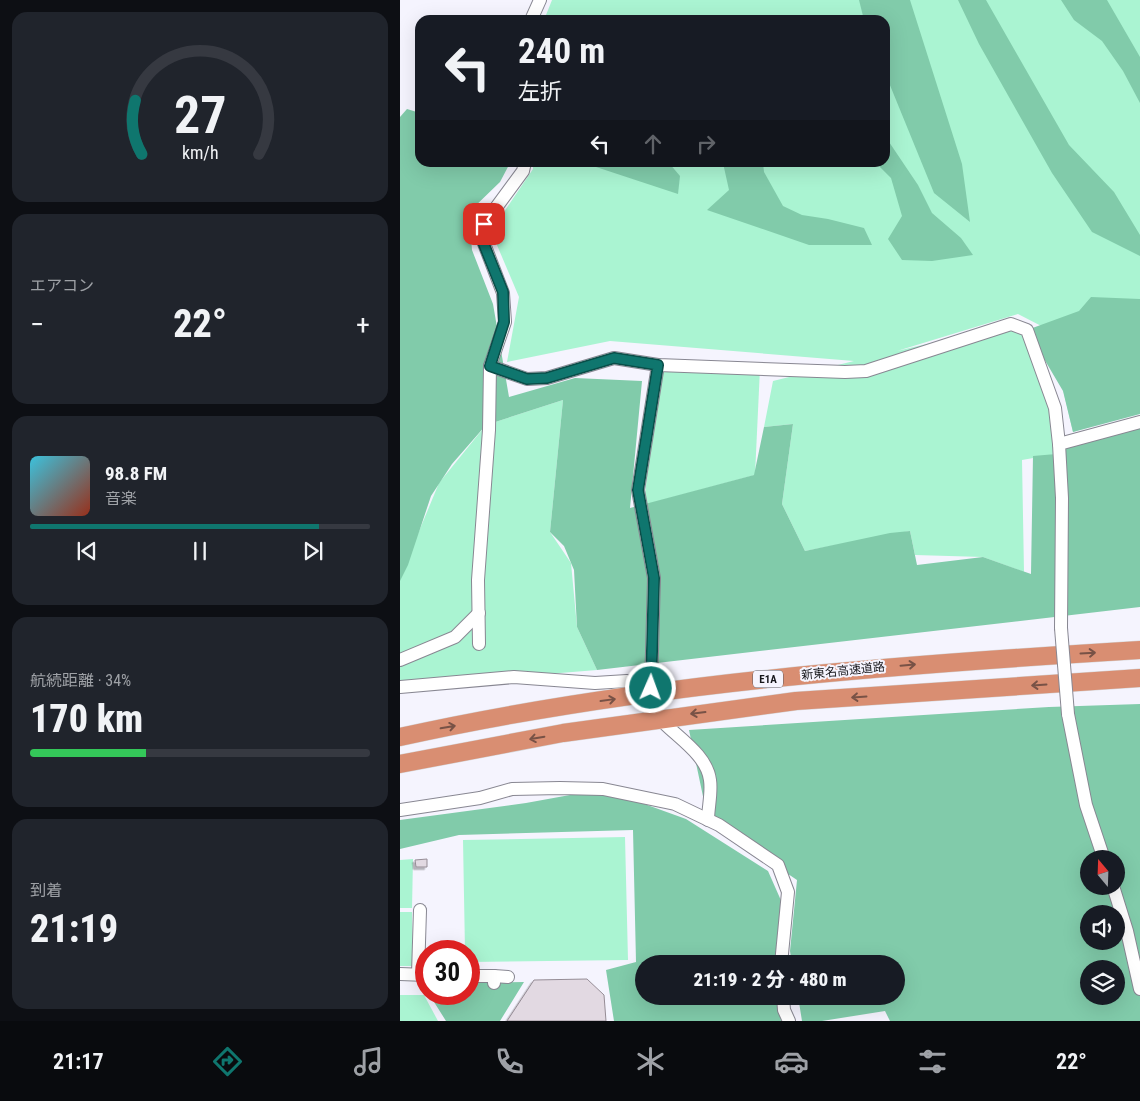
<!DOCTYPE html>
<html lang="ja">
<meta charset="utf-8">
<style>
:root{--surface:#171b24;--page:#20242c;--text:#f1f3f6;--muted:#9ea1a6;--line:#363941;--accent:#0f766e}
body{margin:0;font-family:"Roboto Condensed","Noto Sans JP",sans-serif;background:var(--page);color:var(--text);height:100vh;display:flex;flex-direction:column;font-size:19px;white-space:nowrap}
*{box-sizing:border-box;margin:0}
p{font-size:16px;color:var(--muted)}
.icon{flex:none;width:28px;height:28px;fill:none;stroke:currentColor;stroke-width:2;stroke-linecap:round;stroke-linejoin:round}
.map{position:relative;flex:1;overflow:hidden}
.sheet{display:flex;flex-direction:column;gap:12px;padding:12px;background:#0d0f14;width:400px}
.sheet>*{flex:none}
.guide{position:absolute;left:15px;top:15px;width:475px;height:152px;border-radius:15px;box-shadow:0 5px 20px #0002;background:#171b24;color:var(--text);overflow:hidden}
.needle{width:32px;rotate:341deg}
.controls{position:absolute;left:680px;top:850px;display:grid;gap:10px}
.controls a{display:grid;place-items:center;width:45px;height:45px;border-radius:50%;background:var(--surface);box-shadow:0 5px 20px #0002;font-size:25px}
.speed{position:absolute;left:15px;top:940px;display:flex;gap:10px;font-size:25px;font-weight:700;text-align:center}
.speed>*{display:grid;place-content:center;width:65px;height:65px;border-radius:50%;background:var(--surface);box-shadow:0 5px 20px #0002;line-height:1}
.speed .limit{border:8px solid #d22;background:#fff;color:#111}
.pin{position:absolute;display:grid;place-items:center;width:42px;height:42px;color:#fff;margin:-21px;border-radius:10px;box-shadow:0 2px 8px #0006}
.me{position:absolute;width:55px;margin:-28px;rotate:2deg;stroke-linejoin:round;filter:drop-shadow(0 0 4px #0008)}
.turn{display:flex;align-items:center;gap:18px;height:105px;padding:0 20px;font-size:22px}
.turn .icon{width:65px;height:65px;stroke-width:2.5}
.turn b{display:block;font-size:35px;line-height:42px}
.lanes{display:flex;align-items:center;height:48px;padding:0 20px;background:#0003;justify-content:center;gap:25px;direction:ltr}
.lanes .off{opacity:.35}
.big{font-size:38px;font-weight:800;line-height:1.1}
.sheet .card{flex:1;display:flex;flex-direction:column;justify-content:center;gap:8px;min-width:0;padding:0 18px;border-radius:15px;background:var(--page)}
.sheet .dial{align-items:center;gap:0}
.dial svg{height:130px;overflow:visible;fill:none;stroke:var(--line);stroke-width:7;stroke-linecap:round;text-anchor:middle}
.dial text{fill:var(--text);stroke:none}
.song{display:flex;align-items:center;gap:15px}
.cover{width:60px;height:60px;border-radius:8px;background:linear-gradient(135deg,hsl(190 70% 55%),hsl(10 70% 35%))}
.played{height:5px;border-radius:2px;background:linear-gradient(90deg,var(--accent) 85%,var(--line) 85%)}
.keys{display:flex;justify-content:space-around;direction:ltr}
.heat{display:flex;justify-content:space-between;align-items:center;font-size:28px;direction:ltr}
.charge{height:8px;border-radius:4px;background:linear-gradient(90deg,#34c759 34%,var(--line) 0)}
.trip{position:absolute;left:235px;top:955px;width:270px;height:50px;border-radius:25px;background:var(--surface);box-shadow:0 5px 20px #0002;font-weight:800;line-height:50px;text-align:center}
.menu{display:flex;height:80px;justify-content:space-around;align-items:center;background:#090b0e;color:var(--muted)}
.menu .icon{width:35px;height:35px}
.menu .current{color:var(--accent)}
.menu b{font-size:22px;color:var(--text)}
main{display:flex;flex:1;min-height:0}
.map>svg:first-child{display:block}
.green{fill:#aaf4d2}
.forest{fill:#81cbaa;fill-rule:evenodd}
.building{fill:#e2d9e2;stroke:#958c95;filter:url(#shadow)}
.lines{fill:none;stroke-linecap:round;stroke-linejoin:round}
.minor-tunnel{stroke:#d4d3dc;stroke-width:12;stroke-dasharray:12 6;stroke-linecap:butt}
.minor-casing{stroke:#888792;stroke-width:14}
.highway-casing{stroke:#d5d5d6;stroke-width:19}
.minor{stroke:#fff;stroke-width:12}
.highway{stroke:#d98e72;stroke-width:18}
.minor-bridge-casing{stroke:#888792;stroke-width:14;stroke-linecap:butt}
.minor-bridge{stroke:#fff;stroke-width:12}
.oneway{stroke:#785246}
.route-casing{stroke:#0a4d48;stroke-width:12}
.route{stroke:#0f766e;stroke-width:9}
.labels{text-anchor:middle;dominant-baseline:central;stroke-width:4;stroke-linejoin:round;paint-order:stroke}
.shield{fill:#f5f4fe;stroke:#5a595f;stroke-width:1}
.shield-label{font-size:11px;font-weight:bold;fill:#17171b}
.street-label{font-size:12px;fill:#17171b;stroke:#f5f4fe}
</style>
<main>
<section class="sheet">
<div class="card dial"><svg viewBox="0 0 100 80">
<path d="M14 69A42 42 0 1 1 86 69"/>
<path d="M14 69A42 42 0 0 1 10 36" stroke="#0f766e"/>
<text x="50" y="56" font-size="32" font-weight="700">27</text>
<text x="50" y="72" font-size="11">km/h</text>
</svg></div>
<div class="card"><p>エアコン</p>
<div class="heat"><a>−</a><b class="big">22°</b><a>+</a></div>
</div>
<div class="card">
<div class="song"><i class="cover"></i><div><b>98.8 FM</b><p>音楽</p></div></div>
<div class="played"></div>
<div class="keys"><svg class="icon" aria-label="previous" viewBox="0 0 24 24"><path d="M18 5L8 12l10 7zM5 5v14"/></svg><svg class="icon" aria-label="pause" viewBox="0 0 24 24"><path d="M8 5v14M16 5v14"/></svg><svg class="icon" aria-label="next" viewBox="0 0 24 24"><path d="M6 5l10 7-10 7zM19 5v14"/></svg></div>
</div>
<div class="card"><p>航続距離 · 34%</p><b class="big">170 km</b><div class="charge"></div></div>
<div class="card"><p>到着</p><b class="big">21:19</b></div>
</section>
<div class="map">
<svg width="740" height="1021" viewBox="0 0 740 1021">
<defs>
<filter id="shadow"><feDropShadow dx="-2.5" dy="2.5" stdDeviation="0" flood-color="#0004"/></filter>
</defs>
<rect width="100%" height="100%" fill="#f5f4fe"/>
<g class="green">
<polygon points="152,0 740,0 740,409 673,432 649,330 618,314 497,351 611,324 632,343 655,408 656,454 622,460 624,572 583,557 515,555 510,531 405,551 382,504 393,424 364,427 373,381 454,361 210,341 107,362 119,297 91,231 133,169 133,163 485,162 485,20 144,20"/>
<polygon points="258,365 360,368 355,475 244,505"/>
<polygon points="163,400 150,532 171,563 177,627 197,670 0,686 0,577 39,483 86,425"/>
<polygon points="225,837 228,960 69,962 69,951 65,951 63,840"/>
<polygon points="13,859 12,908 0,908 0,860"/>
<polygon points="0,912 12,912 13,966 0,966"/>
<polygon points="0,995 24,995 38,1021 0,1021"/>
</g>
<g class="forest">
<polygon points="459,0 510,0 562,164 570,222 534,193 485,73 485,20 464,20"/>
<polygon points="558,0 586,0 669,145 714,192 740,235 740,256 692,232 652,173 579,44"/>
<polygon points="661,0 707,0 740,57 740,103 723,71 702,41 674,20"/>
<polygon points="7,109 20,113 20,162 110,163 100,182 69,212 72,250 93,304 109,397 175,378 242,381 230,508 354,475 364,427 393,424 382,504 405,551 490,533 510,531 517,565 583,557 631,574 633,456 656,454 672,445 740,427 740,607 197,670 177,627 174,570 164,546 150,532 163,400 86,425 52,464 31,496 8,565 0,581 0,117"/>
<polygon points="485,136 518,185 532,213 561,238 573,255 532,261 502,260 488,239 502,216 491,178 476,163 485,162"/>
<polygon points="190,163 269,163 280,176 278,194 190,165"/>
<polygon points="323,163 363,163 364,172 383,206 402,215 428,219 464,228 472,245 409,245 307,210 329,190"/>
<polygon points="691,297 740,299 740,414 673,432 663,391 627,330 679,311"/>
<path d="M740,704V1021H490L485,1011L422,1021H402L398,996H496V964H392L390,951L397,880L308,820L289,730L649,707ZM689,859H716V886H689ZM689,914H716V941H689ZM689,969H716V996H689Z"/>
<polygon points="203,789 286,819 368,871 383,905 375,964 244,964 244,996 378,996 381,1021 214,1021 206,970 236,962 233,830 59,835 0,849 0,820 126,803"/>
<polygon points="124,982 100,1021 46,1021 29,994 69,994 69,983"/>
</g>
<g class="building">
<polygon points="27,859 27,867 16,867 15,860"/>
<polygon points="187,979 204,995 206,1021 107,1021 134,980"/>
</g>
<g class="lines">
<path class="minor-tunnel" d="M251,688C251,704 253,712 264,723"/>
<g class="minor-casing">
<g id="minor">
<polyline points="131,20 140,0"/>
<polyline points="90,366 127,379 147,378 214,358 258,365 445,372 466,371 611,324 627,330 655,408 659,444"/>
<polyline points="661,628 662,498 659,444 740,422"/>
<polyline points="79,644 78,580 89,430 90,366 105,322 103,293 83,241 84,224 123,171 125,162"/>
<polyline points="0,660 55,637 79,613"/>
<polyline points="0,687 114,677 195,683 227,681"/>
<polyline points="251,688 254,578 238,490 258,365"/>
<polyline points="668,714 686,805 704,859"/>
<path d="M264,723C280,739 307,756 310,780C312,793 308,808 308,820"/>
<polyline points="0,810 80,798 112,789 160,788 203,789 275,804 319,825 378,865 388,892 381,964"/>
<polyline points="713,886 727,931 740,989"/>
<polyline points="0,974 26,975"/>
<polyline points="18,974 20,910"/>
<polyline points="69,976 94,976 94,983"/>
<polyline points="94,976 108,977"/>
<polyline points="383,996 384,1010 389,1021"/>
</g>
</g>
<g class="highway-casing">
<g id="highway">
<path d="M0,737C244,683 492,665 740,650"/>
<polyline points="0,764 163,733 396,701 740,678"/>
</g>
</g>
<use href="#minor" class="minor"/>
<use href="#highway" class="highway"/>
<g class="minor-bridge-casing">
<polyline id="minor-bridge" points="661,628 668,714"/>
</g>
<use href="#minor-bridge" class="minor-bridge"/>
</g>
<defs><path id="oneway-shaft" d="M-6 0H5M1.5-3L5.5 0L1.5 3" fill="none" stroke-width="1.6" stroke-linecap="round" stroke-linejoin="round" transform="scale(1.25)"/></defs>
<g class="oneway">
<use href="#oneway-shaft" transform="translate(688 653) rotate(-3)"/>
<use href="#oneway-shaft" transform="translate(508 665) rotate(-5)"/>
<use href="#oneway-shaft" transform="translate(639 685) rotate(176)"/>
<use href="#oneway-shaft" transform="translate(459 697) rotate(176)"/>
<use href="#oneway-shaft" transform="translate(208 700) rotate(-8)"/>
<use href="#oneway-shaft" transform="translate(298 713) rotate(173)"/>
<use href="#oneway-shaft" transform="translate(48 727) rotate(-10)"/>
<use href="#oneway-shaft" transform="translate(137 738) rotate(170)"/>
</g>
<g class="lines">
<g class="route-casing">
<polyline id="route" points="84,224 83,242 103,292 104,322 90,366 127,379 147,378 214,358 258,365 238,490 254,578 251,688"/>
</g>
<use href="#route" class="route"/>
</g>
<g class="labels">
<rect class="shield" x="353" y="670.5" width="30" height="17" rx="4"/>
<g class="shield-label">
<text x="368" y="679">E1A</text>
</g>
<g class="street-label">
<text transform="translate(443 671) rotate(-6)">新東名高速道路</text>
</g>
</g>
</svg>
<div class="controls">
<a><svg class="needle" viewBox="-14 -14 28 28"><path d="M0-13l5 13h-10z" fill="#e53935"/><path d="M0 13l5-13h-10z" fill="#9ea1a6"/></svg></a>
<a><svg class="icon" aria-label="sound" viewBox="0 0 24 24"><path d="M4 9h4l5-4v14l-5-4H4zM17 9q2 3 0 6"/></svg></a>
<a><svg class="icon" aria-label="layers" viewBox="0 0 24 24"><path d="M12 4l9 5-9 5-9-5zM3 14l9 5 9-5"/></svg></a>
</div>
<div class="speed"><div class="limit">30</div></div>
<div class="pin" style="left:84px;top:224px;background:#d93025"><svg class="icon" aria-label="arrive" viewBox="0 0 24 24"><path d="M6 21V4h12l-3 4 3 4H6"/></svg></div>
<svg class="me" style="left:251px;top:688px" viewBox="-20 -20 40 40"><circle r="17" fill="#0f766e" stroke="#fff" stroke-width="3"/><path d="M0-11L8 9 0 5-8 9z" fill="#fff"/></svg>
<div class="trip">21:19 · 2 分 · 480 m</div>
<div class="guide">
<div class="turn"><svg class="icon" aria-label="left" viewBox="0 0 24 24"><path d="M17 20v-9H6M10 6l-5 5 5 5"/></svg><div><b>240 m</b>左折</div></div>
<div class="lanes"><svg class="icon" aria-label="left" viewBox="0 0 24 24"><path d="M17 20v-9H6M10 6l-5 5 5 5"/></svg><svg class="icon off" aria-label="ahead" viewBox="0 0 24 24"><path d="M12 20V5M6 11l6-6 6 6"/></svg><svg class="icon off" aria-label="right" viewBox="0 0 24 24"><path d="M7 20v-9h11M14 6l5 5-5 5"/></svg></div>
</div>
</div>
</main>
<nav class="menu">
<b>21:17</b>
<svg class="icon current" aria-label="directions" viewBox="0 0 24 24"><path d="M12 3l9 9-9 9-9-9zM9 14v-3h6M13 9l2 2-2 2"/></svg>
<svg class="icon" aria-label="music" viewBox="0 0 24 24"><path d="M9 18V5l10-2v13"/><circle cx="6" cy="18" r="3"/><circle cx="16" cy="16" r="3"/></svg>
<svg class="icon" aria-label="phone" viewBox="0 0 24 24"><path d="M5 4h4l2 5-3 2q2 4 5 5l2-3 5 2v4C11 20 4 13 5 4z"/></svg>
<svg class="icon" aria-label="climate" viewBox="0 0 24 24"><path d="M12 3v18M4 7l16 10M4 17L20 7"/></svg>
<svg class="icon" aria-label="car" viewBox="0 0 24 24"><path d="M5 17H2v-5l4-1 3-4h7l3 4 3 1v5h-3M9 17h6M6 11h13"/><circle cx="7" cy="17" r="2"/><circle cx="17" cy="17" r="2"/></svg>
<svg class="icon" aria-label="filters" viewBox="0 0 24 24"><path d="M4 7h16M4 17h16"/><circle cx="9" cy="7" r="2"/><circle cx="15" cy="17" r="2"/></svg>
<b>22°</b>
</nav>
